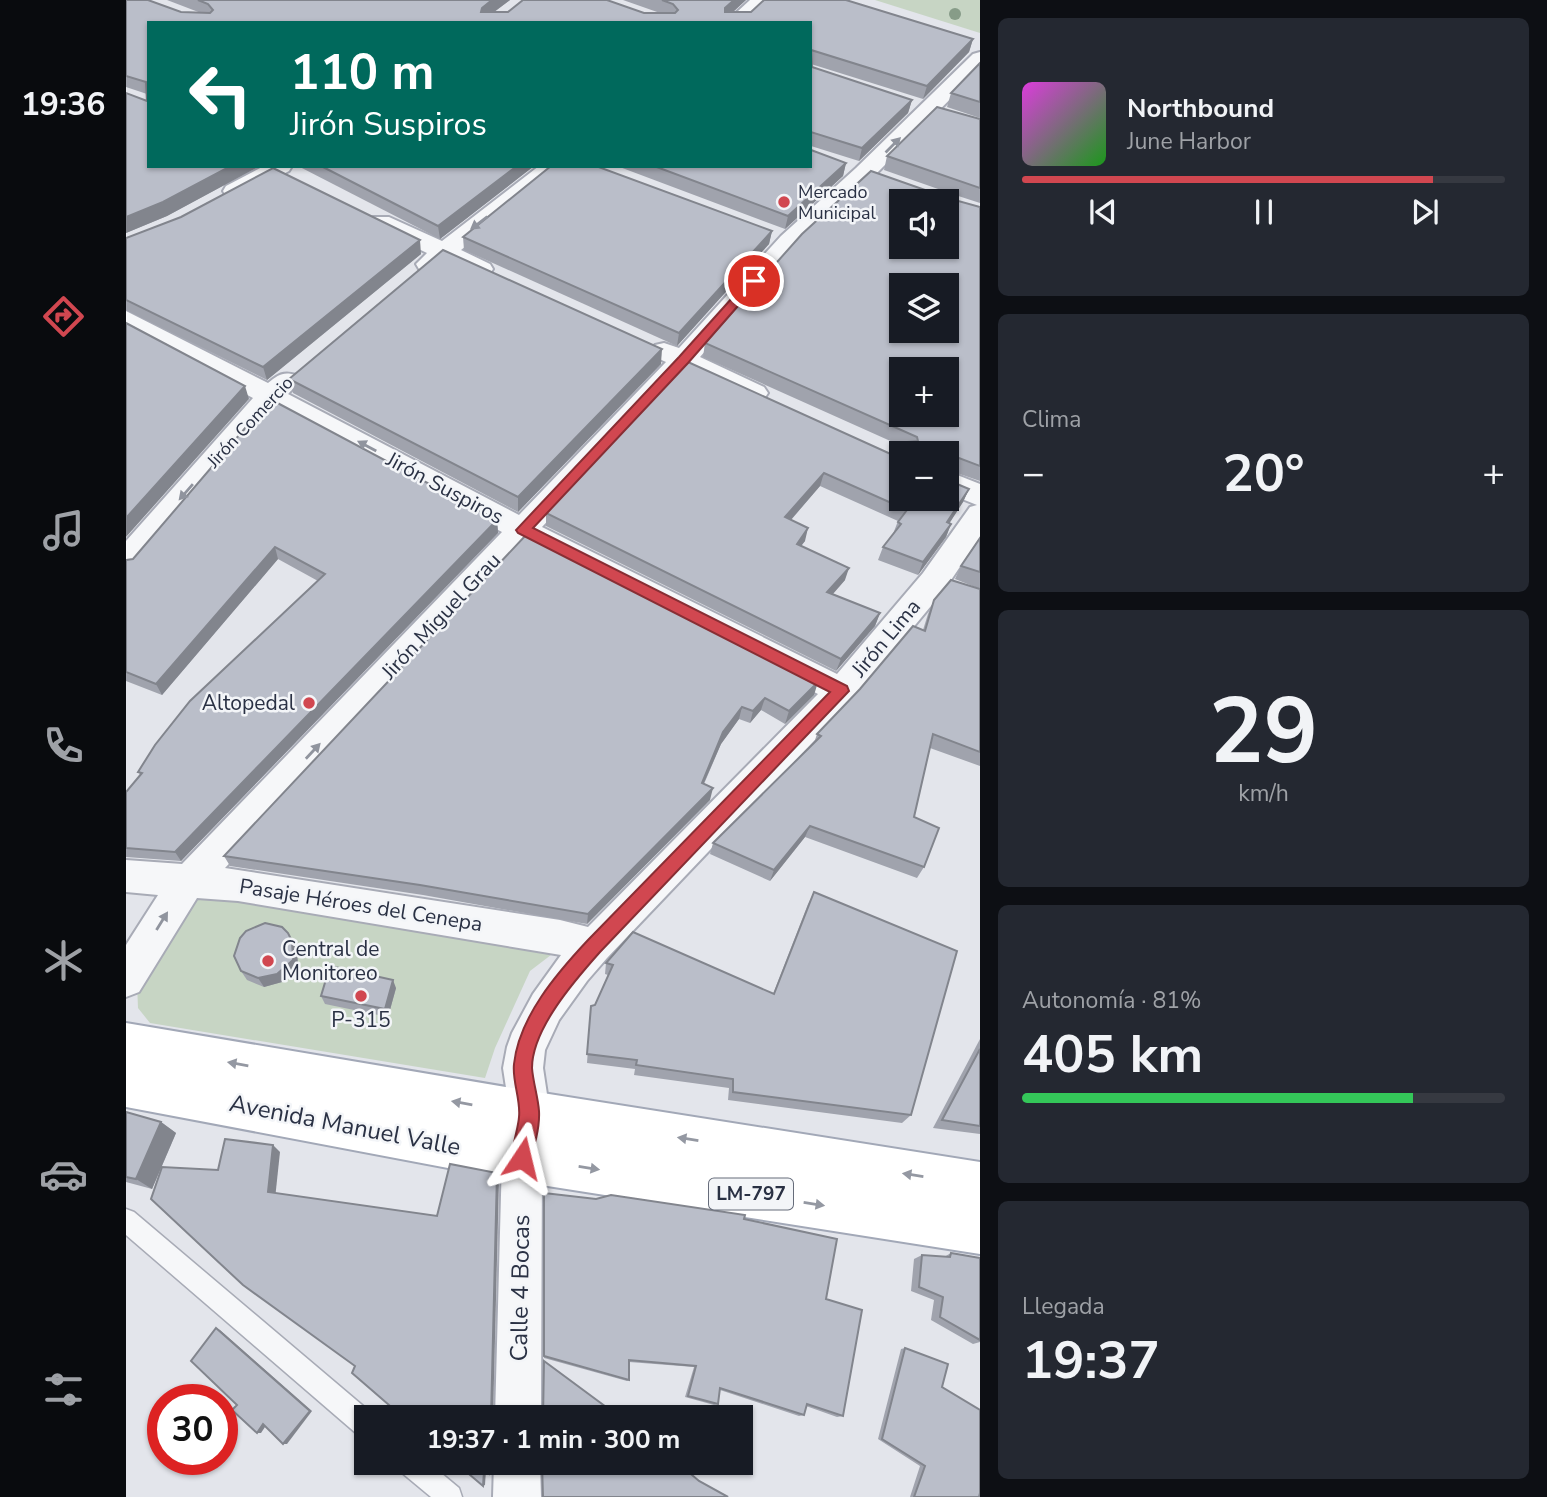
<!DOCTYPE html>
<html lang="es">
<meta charset="utf-8">
<style>
:root{--surface:#171b24;--page:#242831;--text:#f1f3f6;--muted:#9ea1a6;--line:#363941;--accent:#d14750}
body{margin:0;font-family:"Nunito Sans",sans-serif;background:var(--page);color:var(--text);height:100vh;display:flex;flex-direction:column;font-size:26px;white-space:nowrap}
*{box-sizing:border-box;margin:0}
p{font-size:23px;color:var(--muted)}
.icon{flex:none;width:38px;height:38px;fill:none;stroke:currentColor;stroke-width:2;stroke-linecap:round;stroke-linejoin:round}
.map{position:relative;flex:1;overflow:hidden}
.details{display:flex;flex-direction:column;gap:18px;padding:18px;background:#0d0f14;width:567px}
.details>*{flex:none}
.hud{position:absolute;left:21px;top:21px;width:665px;height:147px;border-radius:0px;box-shadow:0 2px 5px #0004;background:#00695c;color:#fff;overflow:hidden}
.tools{position:absolute;left:763px;top:189px;display:grid;gap:14px}
.tools a{display:grid;place-items:center;width:70px;height:70px;border-radius:0px;background:var(--surface);box-shadow:0 2px 5px #0004;font-size:35px}
.speed{position:absolute;left:21px;top:1384px;display:flex;gap:14px;font-size:35px;font-weight:700;text-align:center}
.speed>*{display:grid;place-content:center;width:91px;height:91px;border-radius:50%;background:var(--surface);box-shadow:0 2px 5px #0004;line-height:1}
.speed .limit{border:10px solid #d22;background:#fff;color:#111}
.pin{position:absolute;display:grid;place-items:center;width:60px;height:60px;color:#fff;margin:-30px;border:4px solid #fff;border-radius:50%;box-shadow:0 2px 7px #0007}
.me{position:absolute;width:77px;margin:-38px;rotate:10deg;stroke-linejoin:round;filter:drop-shadow(0 0 5px #0008)}
.turn{display:flex;align-items:center;gap:24px;height:147px;padding:0 28px;font-size:32px}
.turn .icon{width:91px;height:91px;stroke-width:2.5}
.turn b{display:block;font-size:49px;line-height:60px}
.big{font-size:52px;font-weight:700;line-height:1.1}
.details .card{flex:1;display:flex;flex-direction:column;justify-content:center;gap:10px;min-width:0;padding:0 24px;border-radius:10px;background:var(--page)}
.details .dial{align-items:center;gap:0}
.dial b{font-size:91px;line-height:1}
.song{display:flex;align-items:center;gap:21px}
.cover{width:84px;height:84px;border-radius:10px;background:linear-gradient(135deg,hsl(300 70% 55%),hsl(120 70% 35%))}
.played{height:7px;border-radius:4px;background:linear-gradient(90deg,var(--accent) 85%,var(--line) 85%)}
.keys{display:flex;justify-content:space-around;direction:ltr}
.heat{display:flex;justify-content:space-between;align-items:center;font-size:38px;direction:ltr}
.charge{height:10px;border-radius:5px;background:linear-gradient(90deg,#34c759 81%,var(--line) 0)}
.trip{position:absolute;left:228px;top:1405px;width:399px;height:70px;border-radius:0px;background:var(--surface);box-shadow:0 2px 5px #0004;font-weight:700;line-height:70px;text-align:center}
main{display:flex;flex:1;min-height:0}
.tab-bar{display:flex;flex-direction:column;width:126px;justify-content:space-around;align-items:center;background:#090b0e;color:var(--muted)}
.tab-bar .icon{width:49px;height:49px}
.tab-bar .on{color:var(--accent)}
.tab-bar b{font-size:32px;color:var(--text)}
.map>svg:first-child{display:block}
.green{fill:#c7d5c4}
.lines{fill:none;stroke-linecap:round;stroke-linejoin:round}
.lane-casing{stroke:#a8abb6;stroke-width:3}
.street-casing{stroke:#a8abb6;stroke-width:4}
.primary-casing{stroke:#a2a8b7;stroke-width:4}
.lane{fill:#f6f7f9;fill-rule:evenodd}
.street{fill:#f6f7f9;fill-rule:evenodd}
.primary{fill:#fff;fill-rule:evenodd}
.tree{fill:#879c88}
.wall{fill:#a0a3ad}
.shaded-wall{fill:#82858d}
.building{fill:#babec9;stroke:#82858d;stroke-width:2;fill-rule:evenodd}
.oneway{fill:#90949e}
.oneway2{fill:#9498a2}
.route{fill:#d14750;stroke:#882e34;stroke-width:2}
.poi-dot{fill:#d14750;stroke:#f3f5f8;stroke-width:2.5}
.labels{text-anchor:middle;dominant-baseline:central;stroke-width:5;stroke-linejoin:round;paint-order:stroke}
.far-poi-label{font-size:18px;fill:#2a3144;stroke:#f3f5f8;text-anchor:start}
.far-street-label{font-size:18px;fill:#2a3144;stroke:#f3f5f8}
.shield{fill:#f3f5f8;stroke:#666c7a;stroke-width:2}
.shield-label{font-size:19px;font-weight:bold;fill:#2a3144}
.street-label{font-size:21px;fill:#2a3144;stroke:#f3f5f8}
.poi-label{font-size:21px;fill:#2a3144;stroke:#f3f5f8;text-anchor:end}
.near-street-label{font-size:24px;fill:#2a3144;stroke:#f3f5f8}
</style>
<main>
<nav class="tab-bar">
<b>19:36</b>
<svg class="icon on" aria-label="directions" viewBox="0 0 24 24"><path d="M12 3l9 9-9 9-9-9zM9 14v-3h6M13 9l2 2-2 2"/></svg>
<svg class="icon" aria-label="music" viewBox="0 0 24 24"><path d="M9 18V5l10-2v13"/><circle cx="6" cy="18" r="3"/><circle cx="16" cy="16" r="3"/></svg>
<svg class="icon" aria-label="phone" viewBox="0 0 24 24"><path d="M5 4h4l2 5-3 2q2 4 5 5l2-3 5 2v4C11 20 4 13 5 4z"/></svg>
<svg class="icon" aria-label="climate" viewBox="0 0 24 24"><path d="M12 3v18M4 7l16 10M4 17L20 7"/></svg>
<svg class="icon" aria-label="car" viewBox="0 0 24 24"><path d="M5 17H2v-5l4-1 3-4h7l3 4 3 1v5h-3M9 17h6M6 11h13"/><circle cx="7" cy="17" r="2"/><circle cx="17" cy="17" r="2"/></svg>
<svg class="icon" aria-label="filters" viewBox="0 0 24 24"><path d="M4 7h16M4 17h16"/><circle cx="9" cy="7" r="2"/><circle cx="15" cy="17" r="2"/></svg>
</nav>
<div class="map">
<svg width="854" height="1497" viewBox="0 0 854 1497">
<rect width="100%" height="100%" fill="#e3e5eb"/>
<g class="green">
<polygon points="749,0 854,0 854,33"/>
<polygon points="79,891 438,945 404,971 369,1048 359,1078 24,1023 12,1008 11,983 54,909"/>
</g>
<g class="lines">
<g class="lane-casing">
<g id="lane">
<polygon points="0,1209 8,1212 249,1416 240,1418 240,1437 231,1434 0,1235"/>
<polygon points="272,1463 303,1463 333,1488 336,1497 305,1497 275,1472"/>
</g>
</g>
<g class="street-casing">
<g id="street">
<polygon points="624,0 646,0 621,23 599,23"/>
<path d="M854,52V69L746,178L671,246L574,357L638,387L642,393L638,399L629,402L620,399L561,372L416,527L711,674L797,573L844,507L851,505L821,493V471L854,484V537L819,589L727,700L481,958L461,981L433,1020L419,1050L417,1068L424,1114L416,1158L415,1418H369L376,1158L384,1114L377,1068L381,1047L386,1033L407,994L435,955L112,901L71,898L13,992L0,997V945L32,895L0,892V860L56,864L376,532L147,409L11,569L0,572V541L127,398L0,330V311L142,383C152,375 157,371 170,375L174,381L162,394L393,515L540,362L529,357L525,351L529,345L538,343L553,348L655,236L730,168L847,54ZM400,545L692,694L462,927L434,920L99,868Z"/>
<polygon points="138,166 166,166 163,171 116,196 100,196 97,191 100,186"/>
<path d="M413,166H438L335,250L364,264L367,269L364,274C348,278 334,268 320,262C311,269 305,272 293,269L290,264L301,253L247,227L243,222L247,217H263L316,241Z"/>
<polygon points="368,1463 414,1463 415,1497 367,1497"/>
</g>
</g>
<g class="primary-casing">
<polygon id="primary" points="0,1023 404,1091 854,1162 854,1254 396,1182 0,1107"/>
</g>
<use href="#lane" class="lane"/>
<use href="#street" class="street"/>
<use href="#primary" class="primary"/>
</g>
<circle class="tree" cx="829" cy="14" r="6"/>
<g class="wall">
<polygon points="0,0 22,0 55,12 75,13 41,0 384,0 368,12 382,12 397,0 481,0 518,13 534,13 497,0 620,0 607,12 625,12 638,0 720,0 847,39 843,52 797,99 685,64 686,67 786,100 782,113 733,161 685,146 685,150 720,163 717,176 659,229 491,166 684,166 684,23 23,23 23,166 130,166 130,168 41,216 0,233 0,93 21,101 21,94 0,87"/>
<polygon points="854,63 854,118 821,107 825,93"/>
<polygon points="854,119 854,203 823,193 825,199 854,207 854,481 825,471 824,481 843,489 837,502 823,523 825,524 820,537 792,575 752,560 757,547 767,534 772,521 694,486 665,520 679,541 675,546 719,580 707,594 754,613 749,626 710,671 420,526 420,513 562,362 775,499 821,453 778,453 780,448 577,357 579,343 799,190 815,190 758,170 761,156"/>
<polygon points="172,166 408,166 314,239"/>
<polygon points="646,231 643,244 551,346 338,250 337,237"/>
<polygon points="0,238 295,254 141,380 0,310"/>
<polygon points="535,364 392,512 167,393 163,379"/>
<polygon points="371,520 372,533 55,861 0,857 0,792 15,775 12,772 192,581 152,559 36,695 0,681 0,560"/>
<polygon points="400,535 688,695 659,724 635,710 624,723 613,719 595,744 578,784 584,800 461,924 297,895 104,866 98,856"/>
<polygon points="854,538 854,589 829,579 835,566"/>
<polygon points="854,589 854,766 804,748 788,817 798,867 791,878 679,837 644,881 584,854 587,843 688,743 691,734 797,630 802,614 808,600"/>
<polygon points="688,892 785,1115 776,1123 602,1100 603,1088 508,1075 509,1069 461,1063 465,1006 469,1005 482,975 479,974 480,963 647,994 682,904"/>
<polygon points="162,933 171,950 172,968 156,982 138,987 121,980 115,971"/>
<polygon points="270,988 262,1017 199,1004 195,996"/>
<polygon points="854,1039 854,1134 807,1128"/>
<polygon points="0,1112 35,1122 50,1133 26,1189 0,1182"/>
<polygon points="418,1193 618,1219 700,1299 717,1416 711,1417 680,1406 678,1415 673,1416 594,1390 592,1404 588,1405 559,1397 568,1367 503,1362 503,1380 501,1381 418,1358"/>
<polygon points="825,1253 854,1258 854,1342 847,1344 805,1320 808,1300 785,1291 788,1259 796,1255 818,1257"/>
<polygon points="779,1348 816,1387 853,1497 784,1497 794,1466 752,1439 775,1349"/>
</g>
<g class="shaded-wall">
<polygon points="366,0 384,0 356,21 356,8"/>
<polygon points="608,0 620,0 597,21 599,8"/>
<polygon points="847,39 843,52 797,99 801,86"/>
<polygon points="786,100 782,113 733,161 736,148"/>
<polygon points="720,163 717,176 659,229 662,216"/>
<polygon points="105,166 130,166 130,168 41,216 0,233 0,217"/>
<polygon points="391,166 408,166 314,239 312,226"/>
<polygon points="646,231 643,244 551,346 553,333"/>
<polygon points="294,240 295,254 141,380 137,367"/>
<polygon points="536,349 535,364 392,512 392,497"/>
<polygon points="119,386 123,399 0,537 0,518"/>
<polygon points="698,473 694,486 656,530 659,517"/>
<polygon points="843,489 837,502 816,535 821,522"/>
<polygon points="371,520 372,533 55,861 49,852"/>
<polygon points="825,524 820,537 792,575 797,562"/>
<polygon points="682,528 679,541 667,556 671,544"/>
<polygon points="149,547 152,559 36,695 30,684"/>
<polygon points="723,568 719,580 697,605 701,592"/>
<polygon points="754,613 749,626 710,671 715,659"/>
<polygon points="692,682 688,695 659,724 663,711"/>
<polygon points="639,698 635,710 624,723 627,711"/>
<polygon points="616,707 613,719 595,744 573,794 576,783 597,732"/>
<polygon points="587,788 584,800 461,924 462,914"/>
<polygon points="684,826 679,837 644,881 648,870"/>
<polygon points="166,941 171,950 172,968 156,982 138,987 132,978"/>
<polygon points="267,980 270,988 262,1017 259,1009"/>
<polygon points="35,1122 50,1133 26,1189 10,1179"/>
<polygon points="147,1145 154,1152 149,1199 142,1192"/>
<polygon points="371,1173 373,1180 367,1418 365,1418"/>
<polygon points="90,1328 94,1330 186,1411 161,1444 157,1444"/>
<polygon points="137,1424 141,1424 135,1433 131,1433"/>
<polygon points="360,1470 359,1485 357,1486 358,1471"/>
</g>
<g class="building">
<polygon points="0,0 22,0 55,12 84,13 87,10 82,4 72,0 366,0 356,8 355,12 382,12 397,0 481,0 518,13 549,13 552,10 547,4 536,0 608,0 599,8 599,12 625,12 638,0 720,0 847,39 801,86 685,50 686,67 786,100 736,148 685,132 685,150 720,163 662,216 528,166 684,166 684,23 23,23 23,166 105,166 37,202 0,217 0,93 21,101 20,82 0,76"/>
<polygon points="854,63 854,102 825,93"/>
<polygon points="811,107 854,119 854,188 761,156"/>
<polygon points="195,166 391,166 312,226"/>
<polygon points="425,166 470,166 646,231 553,333 337,237"/>
<polygon points="147,168 294,240 137,367 0,300 0,238 55,217"/>
<path d="M745,171L799,190H823L825,199L854,207V466L825,455L824,481L843,489L821,522L825,524L797,562L757,547L775,524L772,522L781,510L698,473L659,517L682,528L671,544L723,568L701,592L754,613L715,659L420,513L562,362L769,456L775,457V499H821V453H782V442L792,441L791,437L579,343L676,234ZM775,201H821V247H775ZM775,285H821V331H775ZM775,369H821V415H775Z"/>
<polygon points="317,250 536,349 392,497 163,379"/>
<polygon points="0,323 119,386 0,518"/>
<polygon points="144,399 371,520 49,852 0,848 0,792 16,773 12,772 29,745 64,701 199,574 149,547 30,684 0,672 0,560 7,559"/>
<polygon points="400,535 692,682 663,711 639,698 627,711 616,707 597,732 576,783 587,788 462,914 294,885 98,856"/>
<polygon points="854,538 854,572 835,566"/>
<polygon points="825,580 854,589 854,752 807,734 788,817 813,828 798,867 684,826 648,870 587,843 695,736 691,734 734,689 787,626 799,631 808,600"/>
<polygon points="688,892 831,951 785,1115 607,1092 607,1079 510,1065 511,1060 461,1054 465,1006 469,1005 487,965 480,963 507,932 648,994"/>
<polygon points="139,923 156,927 162,933 166,941 167,960 151,974 132,978 115,971 108,956 114,938 120,931"/>
<polygon points="204,966 267,980 259,1009 195,996"/>
<polygon points="854,1049 854,1126 816,1120"/>
<polygon points="0,1112 35,1122 10,1179 0,1177"/>
<polygon points="99,1139 147,1145 142,1192 311,1216 324,1164 371,1173 365,1418 278,1418 226,1373 229,1366 117,1285 25,1199 36,1167 92,1170"/>
<polygon points="418,1193 470,1199 485,1195 619,1215 618,1219 711,1239 700,1299 736,1310 717,1416 681,1404 678,1415 594,1388 592,1404 562,1396 570,1366 503,1360 503,1380 418,1356"/>
<polygon points="825,1253 854,1258 854,1340 814,1317 817,1297 793,1287 796,1255 824,1257"/>
<polygon points="90,1328 184,1411 157,1444 137,1424 131,1433 106,1410 111,1405 65,1361"/>
<polygon points="779,1348 822,1364 816,1387 854,1410 854,1493 853,1497 788,1497 799,1466 756,1439"/>
<polygon points="418,1361 495,1418 417,1418"/>
<polygon points="330,1463 366,1463 363,1474 358,1471 357,1486"/>
<polygon points="416,1463 552,1463 573,1481 602,1497 417,1497"/>
</g>
<defs><path id="oneway-solid" d="M-6-.8H1V-3.2L6.5 0L1 3.2V.8H-6Z" transform="scale(1.75)"/></defs>
<g class="oneway">
<use href="#oneway-solid" transform="translate(767 145) rotate(-45)"/>
<use href="#oneway-solid" transform="translate(353 223) rotate(143)"/>
<use href="#oneway-solid" transform="translate(241 446) rotate(-152)"/>
<use href="#oneway-solid" transform="translate(60 492) rotate(131)"/>
<use href="#oneway-solid" transform="translate(187 751) rotate(-47)"/>
<use href="#oneway-solid" transform="translate(36 921) rotate(-58)"/>
</g>
<g class="oneway2">
<use href="#oneway-solid" transform="translate(112 1064) rotate(-170)"/>
<use href="#oneway-solid" transform="translate(336 1103) rotate(-170)"/>
<use href="#oneway-solid" transform="translate(562 1139) rotate(-171)"/>
<use href="#oneway-solid" transform="translate(463 1168) rotate(9)"/>
<use href="#oneway-solid" transform="translate(787 1175) rotate(-171)"/>
<use href="#oneway-solid" transform="translate(688 1204) rotate(9)"/>
</g>
<path class="route" d="M628,277L634,281L632,283L562,363L407,528L721,686L723,691L474,952C449,980 406,1029 406,1068C407,1082 412,1097 413,1111C414,1127 408,1150 402,1165L396,1167L389,1165C383,1150 392,1132 393,1117C395,1100 386,1081 388,1064C393,1017 431,973 462,940L704,692L392,533L390,530L553,357L624,278Z"/>
<g class="poi-dot">
<circle cx="658" cy="202" r="7"/>
<circle cx="183" cy="703" r="7"/>
<circle cx="142" cy="961" r="7"/>
<circle cx="235" cy="996" r="7"/>
</g>
<g class="labels">
<g class="far-poi-label">
<text x="672" y="192">Mercado<tspan x="672" dy="21">Municipal</tspan></text>
</g>
<g class="far-street-label">
<text transform="translate(124 422) rotate(-47)">Jirón Comercio</text>
</g>
<rect class="shield" x="583" y="1178.5" width="84" height="31" rx="5"/>
<g class="shield-label">
<text x="625" y="1194">LM-797</text>
</g>
<g class="street-label">
<text transform="translate(319 488) rotate(28)">Jirón Suspiros</text>
<text transform="translate(315 616) rotate(-47)">Jirón Miguel Grau</text>
<text transform="translate(760 638) rotate(-50)">Jirón Lima</text>
<text transform="translate(235 905) rotate(9)">Pasaje Héroes del Cenepa</text>
</g>
<g class="poi-label">
<text x="169" y="703">Altopedal</text>
<text x="156" y="949" text-anchor="start">Central de<tspan x="156" dy="24">Monitoreo</tspan></text>
<text x="235" y="1020" text-anchor="middle">P-315</text>
</g>
<g class="near-street-label">
<text transform="translate(219 1125) rotate(11)">Avenida Manuel Valle</text>
<text transform="translate(394 1288) rotate(-89)">Calle 4 Bocas</text>
</g>
</g>
</svg>
<div class="tools">
<a><svg class="icon" aria-label="sound" viewBox="0 0 24 24"><path d="M4 9h4l5-4v14l-5-4H4zM17 9q2 3 0 6"/></svg></a>
<a><svg class="icon" aria-label="layers" viewBox="0 0 24 24"><path d="M12 4l9 5-9 5-9-5zM3 14l9 5 9-5"/></svg></a>
<a>+</a>
<a>−</a>
</div>
<div class="speed"><div class="limit">30</div></div>
<div class="pin" style="left:628px;top:281px;background:#d93025"><svg class="icon" aria-label="arrive" viewBox="0 0 24 24"><path d="M6 21V4h12l-3 4 3 4H6"/></svg></div>
<svg class="me" style="left:396px;top:1158px" viewBox="-20 -20 40 40"><path d="M0-17L14 15 0 8-14 15z" fill="#d14750" stroke="#fff" stroke-width="4"/></svg>
<div class="trip">19:37 · 1 min · 300 m</div>
<div class="hud">
<div class="turn"><svg class="icon" aria-label="left" viewBox="0 0 24 24"><path d="M17 20v-9H6M10 6l-5 5 5 5"/></svg><div><b>110 m</b>Jirón Suspiros</div></div>
</div>
</div>
<section class="details">
<div class="card">
<div class="song"><i class="cover"></i><div><b>Northbound</b><p>June Harbor</p></div></div>
<div class="played"></div>
<div class="keys"><svg class="icon" aria-label="previous" viewBox="0 0 24 24"><path d="M18 5L8 12l10 7zM5 5v14"/></svg><svg class="icon" aria-label="pause" viewBox="0 0 24 24"><path d="M8 5v14M16 5v14"/></svg><svg class="icon" aria-label="next" viewBox="0 0 24 24"><path d="M6 5l10 7-10 7zM19 5v14"/></svg></div>
</div>
<div class="card"><p>Clima</p>
<div class="heat"><a>−</a><b class="big">20°</b><a>+</a></div>
</div>
<div class="card dial"><b>29</b><p>km/h</p></div>
<div class="card"><p>Autonomía · 81%</p><b class="big">405 km</b><div class="charge"></div></div>
<div class="card"><p>Llegada</p><b class="big">19:37</b></div>
</section>
</main>
